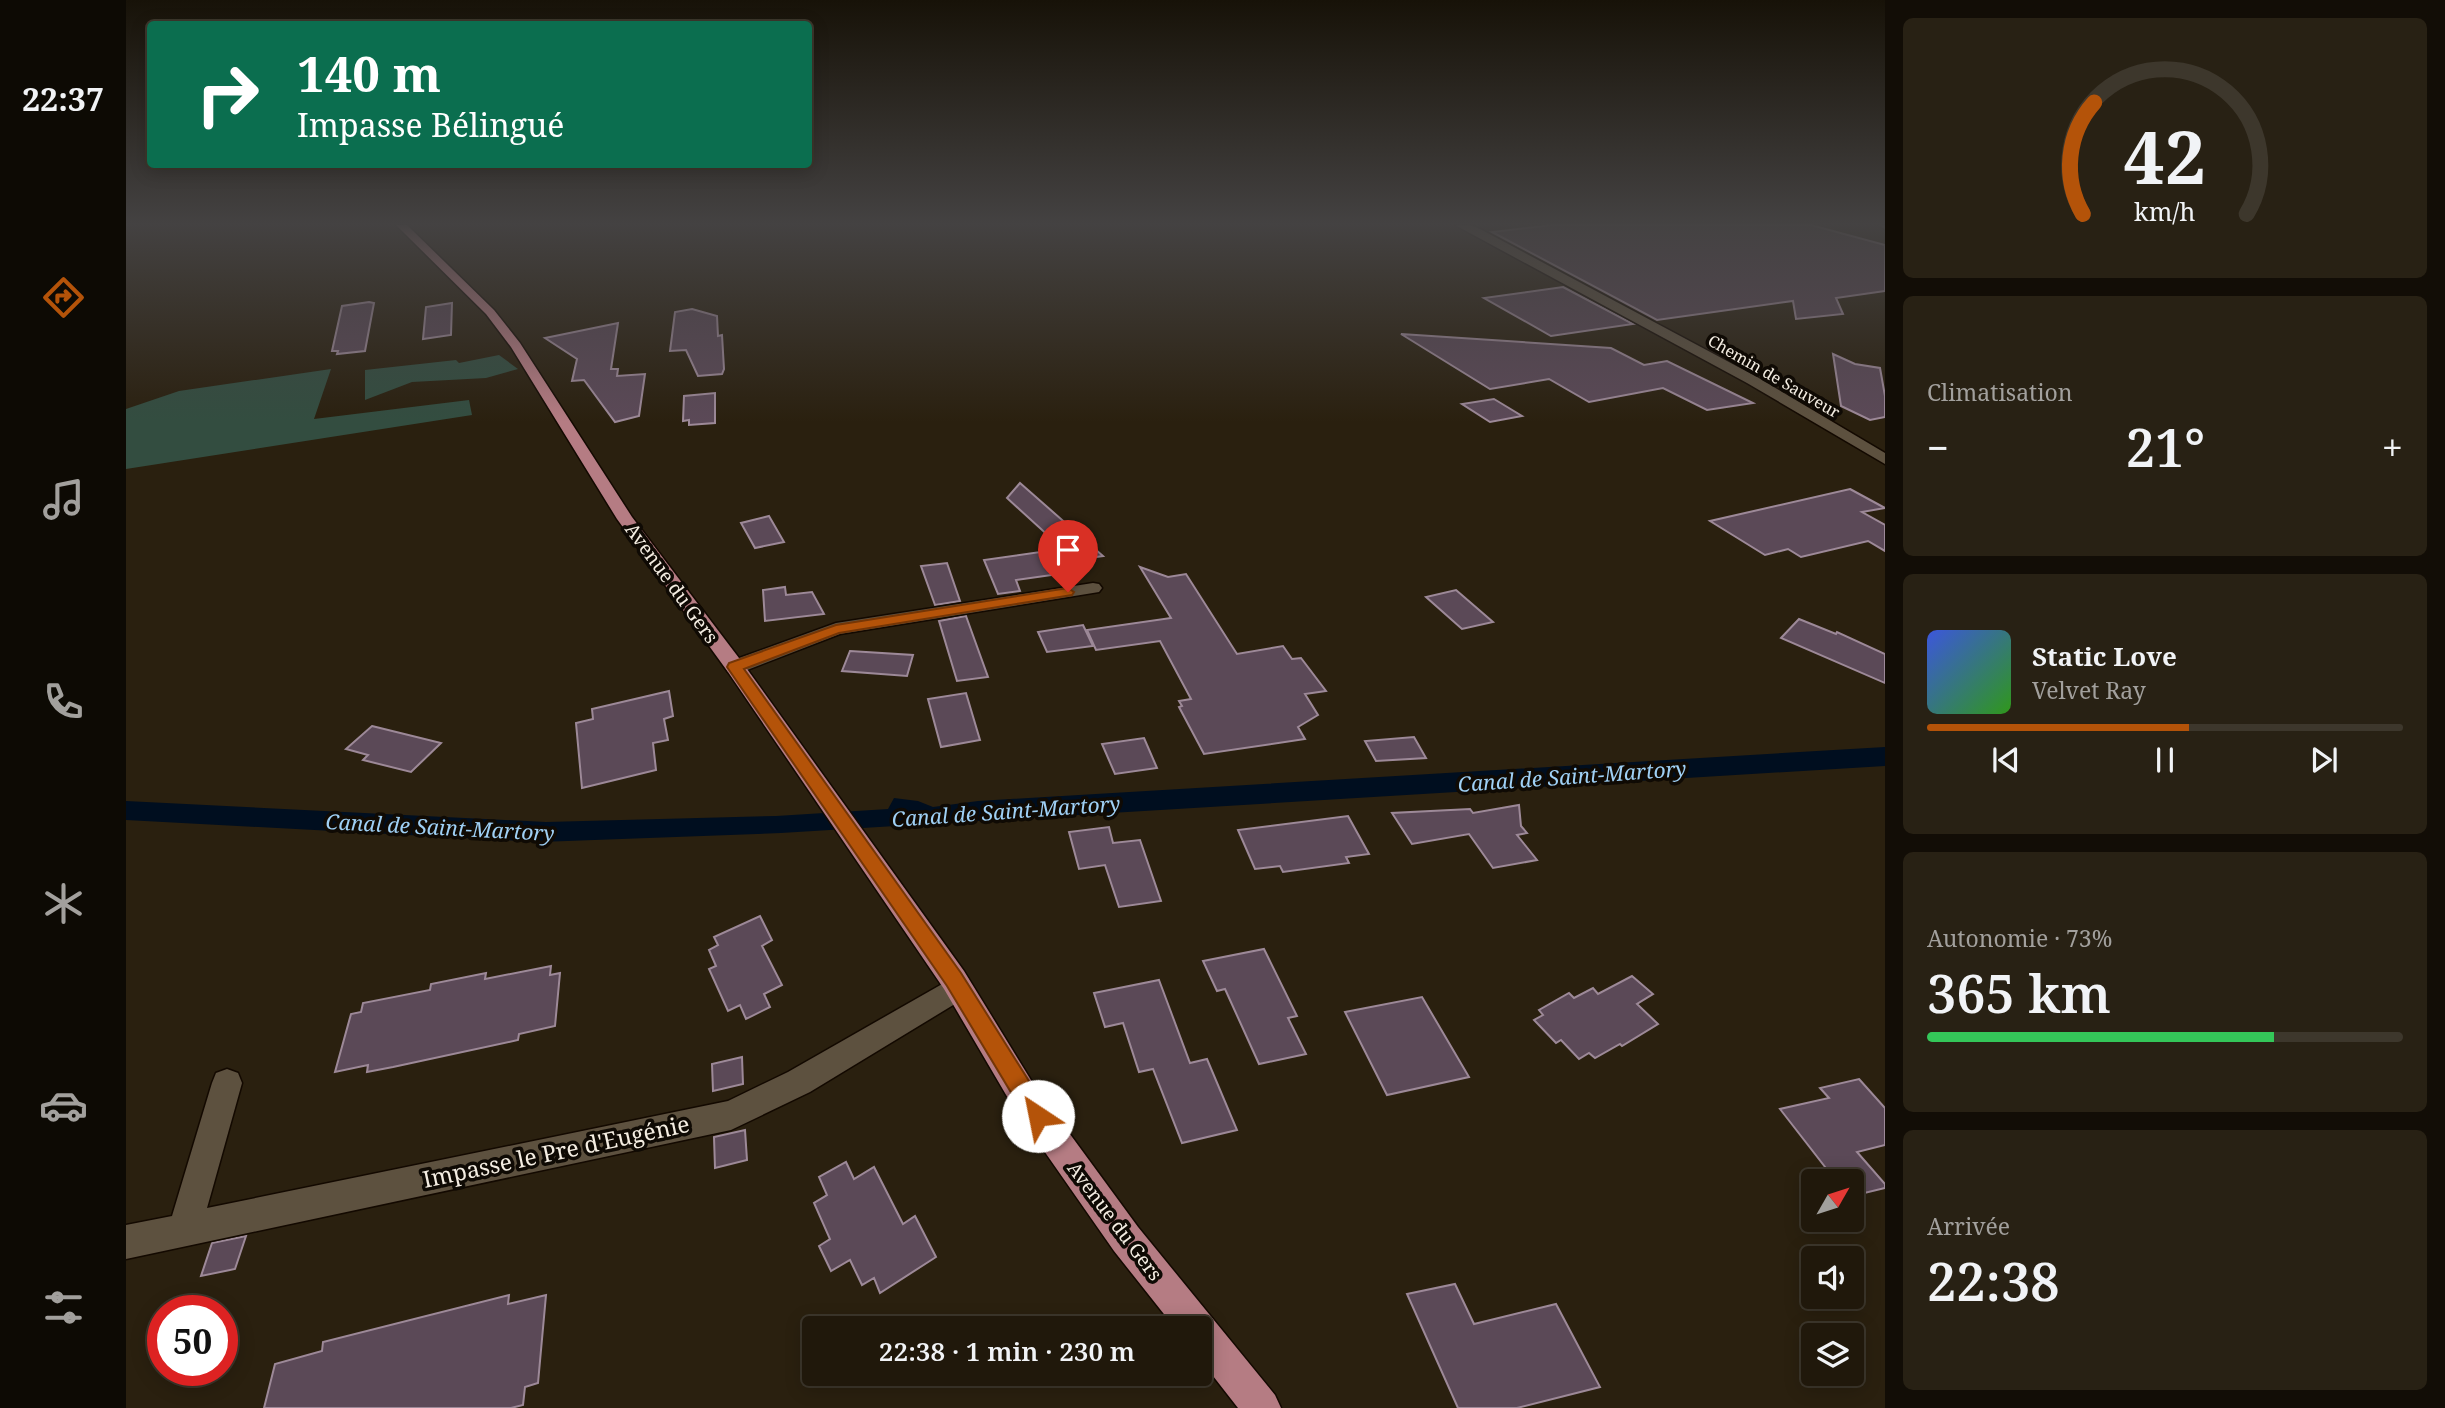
<!DOCTYPE html>
<html lang="fr">
<meta charset="utf-8">
<style>
:root{--surface:#20180b;--page:#282114;--text:#f1f3f6;--muted:#a2a09d;--line:#3d372c;--accent:#b45309}
body{margin:0;font-family:"Noto Serif",serif;background:var(--page);color:var(--text);height:100vh;display:flex;flex-direction:column;font-size:26px;white-space:nowrap}
*{box-sizing:border-box;margin:0}
p{font-size:23px;color:var(--muted)}
.icon{flex:none;width:38px;height:38px;fill:none;stroke:currentColor;stroke-width:2;stroke-linecap:round;stroke-linejoin:round}
.map{position:relative;flex:1;overflow:hidden}
.sheet{display:flex;flex-direction:column;gap:18px;padding:18px;background:#120d06;width:560px}
.sheet>*{flex:none}
.top-card{position:absolute;left:21px;top:21px;width:665px;height:147px;border-radius:7px;box-shadow:0 4px 18px #0003,0 0 0 2px var(--line);background:#0b6e4f;color:#fff;overflow:hidden}
.needle{width:46px;rotate:51deg}
.controls{position:absolute;left:1675px;top:1169px;display:grid;gap:14px}
.controls a{display:grid;place-items:center;width:63px;height:63px;border-radius:7px;background:var(--surface);box-shadow:0 4px 18px #0003,0 0 0 2px var(--line);font-size:35px}
.speed{position:absolute;left:21px;top:1295px;display:flex;gap:14px;font-size:35px;font-weight:700;text-align:center}
.speed>*{display:grid;place-content:center;width:91px;height:91px;border-radius:50%;background:var(--surface);box-shadow:0 4px 18px #0003,0 0 0 2px var(--line);line-height:1}
.speed .limit{border:10px solid #d22;background:#fff;color:#111}
.pin{position:absolute;display:grid;place-items:center;width:60px;height:60px;color:#fff;margin:-72px -30px;border-radius:50% 50% 50% 0;rotate:-45deg;box-shadow:0 0 7px #0007}
.pin .icon{rotate:45deg}
.me{position:absolute;width:77px;margin:-38px;rotate:326deg;stroke-linejoin:round;filter:drop-shadow(0 0 5px #0008)}
.turn{display:flex;align-items:center;gap:24px;height:147px;padding:0 35px;font-size:32px}
.turn .icon{width:91px;height:91px;stroke-width:2.5}
.turn b{display:block;font-size:49px;line-height:60px}
.big{font-size:52px;font-weight:600;line-height:1.1}
.sheet .widget{flex:1;display:flex;flex-direction:column;justify-content:center;gap:10px;min-width:0;padding:0 24px;border-radius:10px;background:var(--page)}
.sheet .dial{align-items:center;gap:0}
.dial svg{height:182px;overflow:visible;fill:none;stroke:var(--line);stroke-width:7;stroke-linecap:round;text-anchor:middle}
.dial text{fill:var(--text);stroke:none}
.song{display:flex;align-items:center;gap:21px}
.cover{width:84px;height:84px;border-radius:10px;background:linear-gradient(135deg,hsl(230 70% 55%),hsl(110 70% 35%))}
.played{height:7px;border-radius:4px;background:linear-gradient(90deg,var(--accent) 55%,var(--line) 55%)}
.keys{display:flex;justify-content:space-around;direction:ltr}
.heat{display:flex;justify-content:space-between;align-items:center;font-size:38px;direction:ltr}
.charge{height:10px;border-radius:5px;background:linear-gradient(90deg,#34c759 73%,var(--line) 0)}
.trip{position:absolute;left:676px;top:1316px;width:410px;height:70px;border-radius:7px;background:var(--surface);box-shadow:0 4px 18px #0003,0 0 0 2px var(--line);font-weight:600;line-height:70px;text-align:center}
main{display:flex;flex:1;min-height:0}
.tab-bar{display:flex;flex-direction:column;width:126px;justify-content:space-around;align-items:center;background:#0d0a04;color:var(--muted)}
.tab-bar .icon{width:49px;height:49px}
.tab-bar .current{color:var(--accent)}
.tab-bar b{font-size:32px;color:var(--text)}
.map>svg:first-child{display:block}
.green{fill:#334d40}
.water{fill:#000e1f}
.building{fill:#5b4957;stroke:#9d8998;stroke-width:2}
.lines{fill:none;stroke-linecap:round;stroke-linejoin:round}
.minor-casing{stroke:#130900;stroke-width:3}
.major-casing{stroke:#130900;stroke-width:3}
.minor{fill:#5d513f;fill-rule:evenodd}
.major{fill:#b57c83;fill-rule:evenodd}
.route{fill:#b45309;stroke:#753606;stroke-width:2}
.labels{text-anchor:middle;dominant-baseline:central;stroke-width:7;stroke-linejoin:round;paint-order:stroke}
.far-street-label{font-size:16px;fill:#f4ede2;stroke:#0f0a04}
.street-label{font-size:19px;fill:#f4ede2;stroke:#0f0a04}
.water-label{font-size:21px;font-style:italic;fill:#9fd0f5;stroke:#0f0a04}
.near-street-label{font-size:23px;fill:#f4ede2;stroke:#0f0a04}
</style>
<main>
<nav class="tab-bar">
<b>22:37</b>
<svg class="icon current" aria-label="directions" viewBox="0 0 24 24"><path d="M12 3l9 9-9 9-9-9zM9 14v-3h6M13 9l2 2-2 2"/></svg>
<svg class="icon" aria-label="music" viewBox="0 0 24 24"><path d="M9 18V5l10-2v13"/><circle cx="6" cy="18" r="3"/><circle cx="16" cy="16" r="3"/></svg>
<svg class="icon" aria-label="phone" viewBox="0 0 24 24"><path d="M5 4h4l2 5-3 2q2 4 5 5l2-3 5 2v4C11 20 4 13 5 4z"/></svg>
<svg class="icon" aria-label="climate" viewBox="0 0 24 24"><path d="M12 3v18M4 7l16 10M4 17L20 7"/></svg>
<svg class="icon" aria-label="car" viewBox="0 0 24 24"><path d="M5 17H2v-5l4-1 3-4h7l3 4 3 1v5h-3M9 17h6M6 11h13"/><circle cx="7" cy="17" r="2"/><circle cx="17" cy="17" r="2"/></svg>
<svg class="icon" aria-label="filters" viewBox="0 0 24 24"><path d="M4 7h16M4 17h16"/><circle cx="9" cy="7" r="2"/><circle cx="15" cy="17" r="2"/></svg>
</nav>
<div class="map">
<svg width="1759" height="1408" viewBox="0 0 1759 1408">
<rect width="100%" height="100%" fill="#2a200f"/>
<g class="green">
<polygon points="373,355 392,369 360,378 286,382 239,400 239,370 330,360 333,363"/>
<polygon points="205,369 188,419 343,400 346,415 0,469 0,409 53,391"/>
</g>
<polygon class="water" points="1759,747 1759,766 655,833 414,842 0,820 0,801 420,822 650,816 762,809 768,798 792,801 807,807 852,801"/>
<g class="building">
<polygon points="1426,225 1685,225 1759,245 1759,291 1710,298 1717,314 1670,319 1667,301 1531,320 1366,232"/>
<polygon points="1437,287 1507,324 1425,336 1358,298"/>
<polygon points="243,302 248,303 239,351 211,354 212,351 206,351 216,306"/>
<polygon points="326,303 325,335 297,339 300,307"/>
<polygon points="566,309 591,316 592,336 596,335 598,369 596,374 572,376 560,350 544,351 549,312"/>
<polygon points="492,323 485,369 492,369 491,376 519,374 513,416 489,422 458,380 446,381 451,359 419,338"/>
<polygon points="1275,334 1485,348 1518,365 1541,361 1627,403 1581,410 1537,388 1463,402 1423,379 1364,389"/>
<polygon points="1707,354 1729,364 1754,368 1759,396 1759,417 1744,420 1715,406"/>
<polygon points="589,393 589,423 563,425 563,420 557,421 558,396"/>
<polygon points="1368,399 1396,416 1364,422 1336,404"/>
<polygon points="894,483 977,556 949,560 881,498"/>
<polygon points="1724,489 1759,508 1736,512 1759,525 1759,551 1742,541 1675,557 1662,549 1639,555 1584,521"/>
<polygon points="643,516 658,542 629,548 615,523"/>
<polygon points="921,551 933,574 890,580 894,591 872,594 858,560"/>
<polygon points="821,563 834,601 809,605 795,566"/>
<polygon points="1014,567 1042,577 1060,574 1111,654 1157,646 1166,659 1175,658 1200,691 1179,694 1192,715 1172,727 1179,739 1078,754 1053,707 1056,706 1053,701 1065,699 1034,641 970,650 961,630 1045,618"/>
<polygon points="659,587 660,595 686,592 698,614 639,621 637,590"/>
<polygon points="1330,590 1367,622 1336,629 1300,597"/>
<polygon points="840,616 862,677 831,681 813,621"/>
<polygon points="1673,619 1710,634 1711,632 1759,654 1759,683 1655,638"/>
<polygon points="957,625 967,646 921,652 912,632"/>
<polygon points="724,651 787,655 781,676 716,671"/>
<polygon points="543,691 547,716 538,719 542,740 527,743 530,770 456,788 450,723 467,719 466,709"/>
<polygon points="840,693 854,740 815,747 802,699"/>
<polygon points="246,726 315,743 285,772 237,760 242,755 220,749"/>
<polygon points="1288,737 1300,758 1250,761 1239,741"/>
<polygon points="1018,738 1031,768 989,774 976,744"/>
<polygon points="1393,805 1395,826 1401,833 1391,835 1411,860 1367,868 1343,834 1286,844 1266,813 1344,809 1347,813"/>
<polygon points="1222,816 1243,854 1220,857 1223,863 1157,872 1154,866 1129,869 1112,830"/>
<polygon points="983,827 987,843 1014,840 1035,901 993,907 979,865 953,869 943,832"/>
<polygon points="634,916 646,940 636,946 656,985 638,994 644,1007 620,1019 614,1005 602,1011 583,969 590,966 583,950 592,945 588,937"/>
<polygon points="1138,949 1171,1016 1162,1018 1180,1054 1133,1064 1099,989 1091,991 1077,961"/>
<polygon points="425,966 424,975 434,973 429,1026 393,1034 392,1040 267,1067 241,1072 242,1065 209,1072 225,1014 235,1012 237,1003 304,990 305,984 360,973 359,979"/>
<polygon points="1506,976 1527,994 1511,1004 1532,1024 1496,1046 1494,1044 1469,1058 1463,1053 1453,1059 1435,1040 1430,1043 1408,1020 1417,1015 1413,1010 1443,993 1448,998 1467,988 1472,994"/>
<polygon points="1033,980 1064,1063 1081,1059 1111,1130 1056,1143 1027,1069 1013,1072 997,1023 979,1027 968,993"/>
<polygon points="1296,997 1343,1077 1261,1095 1219,1012"/>
<polygon points="616,1057 617,1084 587,1091 586,1064"/>
<polygon points="1733,1079 1759,1108 1759,1145 1731,1152 1759,1184 1759,1188 1726,1196 1726,1181 1710,1181 1654,1109 1703,1098 1694,1088"/>
<polygon points="619,1130 621,1160 589,1168 588,1137"/>
<polygon points="720,1162 728,1179 748,1167 777,1224 789,1216 810,1257 754,1293 748,1278 736,1285 724,1260 705,1271 693,1246 704,1239 688,1203 701,1195 693,1177"/>
<polygon points="120,1236 109,1269 75,1276 86,1243"/>
<polygon points="1329,1284 1348,1324 1430,1304 1474,1387 1391,1408 1332,1408 1281,1294"/>
<polygon points="383,1295 382,1304 420,1295 412,1383 399,1387 397,1405 385,1408 138,1408 149,1364 196,1351 197,1342"/>
</g>
<g class="lines">
<g class="minor-casing">
<g id="minor">
<polygon points="1329,225 1344,225 1354,229 1631,377 1759,453 1759,464 1621,383"/>
<polygon points="1752,225 1759,225 1759,229"/>
<polygon points="967,583 973,584 976,588 973,592 714,634 616,672 602,672 599,667 602,662 710,623"/>
<polygon points="832,975 842,978 846,987 842,996 684,1092 605,1130 0,1259 0,1225 46,1216 86,1083 90,1073 101,1069 112,1073 116,1083 81,1208 602,1101 662,1072"/>
</g>
</g>
<g class="major-casing">
<polygon id="major" points="270,225 281,225 368,310 394,343 506,517 616,662 838,971 908,1085 1012,1227 1149,1395 1155,1408 1112,1408 1073,1358 1073,1328 1049,1328 988,1251 886,1105 818,989 602,672 491,519 385,347 360,314"/>
</g>
<use href="#minor" class="minor"/>
<use href="#major" class="major"/>
</g>
<linearGradient id="sky" x2="0" y2="1"><stop stop-color="#171208"/><stop offset="0.53" stop-color="#444242"/><stop offset="1" stop-color="#444242" stop-opacity="0"/></linearGradient>
<rect width="1759" height="422" fill="url(#sky)"/>
<polygon class="route" points="942,588 948,592 946,595 713,633 618,669 835,973 920,1108 924,1116 920,1124 912,1127 904,1124 821,986 601,667 603,663 710,625"/>
<g class="labels">
<g class="far-street-label">
<text transform="translate(1648 376) rotate(30)">Chemin de Sauveur</text>
</g>
<g class="street-label">
<text transform="translate(546 583) rotate(54)">Avenue du Gers</text>
<text transform="translate(989 1221) rotate(53)">Avenue du Gers</text>
</g>
<g class="water-label">
<text transform="translate(1446 776) rotate(-4)">Canal de Saint-Martory</text>
<text transform="translate(880 811) rotate(-4)">Canal de Saint-Martory</text>
<text transform="translate(314 827) rotate(3)">Canal de Saint-Martory</text>
</g>
<g class="near-street-label">
<text transform="translate(430 1151) rotate(-12)">Impasse le Pre d'Eugénie</text>
</g>
</g>
</svg>
<div class="controls">
<a><svg class="needle" viewBox="-14 -14 28 28"><path d="M0-13l5 13h-10z" fill="#e53935"/><path d="M0 13l5-13h-10z" fill="#a2a09d"/></svg></a>
<a><svg class="icon" aria-label="sound" viewBox="0 0 24 24"><path d="M4 9h4l5-4v14l-5-4H4zM17 9q2 3 0 6"/></svg></a>
<a><svg class="icon" aria-label="layers" viewBox="0 0 24 24"><path d="M12 4l9 5-9 5-9-5zM3 14l9 5 9-5"/></svg></a>
</div>
<div class="speed"><div class="limit">50</div></div>
<div class="pin" style="left:942px;top:592px;background:#d93025"><svg class="icon" aria-label="arrive" viewBox="0 0 24 24"><path d="M6 21V4h12l-3 4 3 4H6"/></svg></div>
<svg class="me" style="left:912px;top:1116px" viewBox="-20 -20 40 40"><circle r="19" fill="#fff"/><path d="M0-13L10 11 0 6-10 11z" fill="#b45309"/></svg>
<div class="trip">22:38 · 1 min · 230 m</div>
<div class="top-card">
<div class="turn"><svg class="icon" aria-label="right" viewBox="0 0 24 24"><path d="M7 20v-9h11M14 6l5 5-5 5"/></svg><div><b>140 m</b>Impasse Bélingué</div></div>
</div>
</div>
<section class="sheet">
<div class="widget dial"><svg viewBox="0 0 100 80">
<path d="M14 69A42 42 0 1 1 86 69"/>
<path d="M14 69A42 42 0 0 1 19 20" stroke="#b45309"/>
<text x="50" y="56" font-size="32" font-weight="700">42</text>
<text x="50" y="72" font-size="11">km/h</text>
</svg></div>
<div class="widget"><p>Climatisation</p>
<div class="heat"><a>−</a><b class="big">21°</b><a>+</a></div>
</div>
<div class="widget">
<div class="song"><i class="cover"></i><div><b>Static Love</b><p>Velvet Ray</p></div></div>
<div class="played"></div>
<div class="keys"><svg class="icon" aria-label="previous" viewBox="0 0 24 24"><path d="M18 5L8 12l10 7zM5 5v14"/></svg><svg class="icon" aria-label="pause" viewBox="0 0 24 24"><path d="M8 5v14M16 5v14"/></svg><svg class="icon" aria-label="next" viewBox="0 0 24 24"><path d="M6 5l10 7-10 7zM19 5v14"/></svg></div>
</div>
<div class="widget"><p>Autonomie · 73%</p><b class="big">365 km</b><div class="charge"></div></div>
<div class="widget"><p>Arrivée</p><b class="big">22:38</b></div>
</section>
</main>
